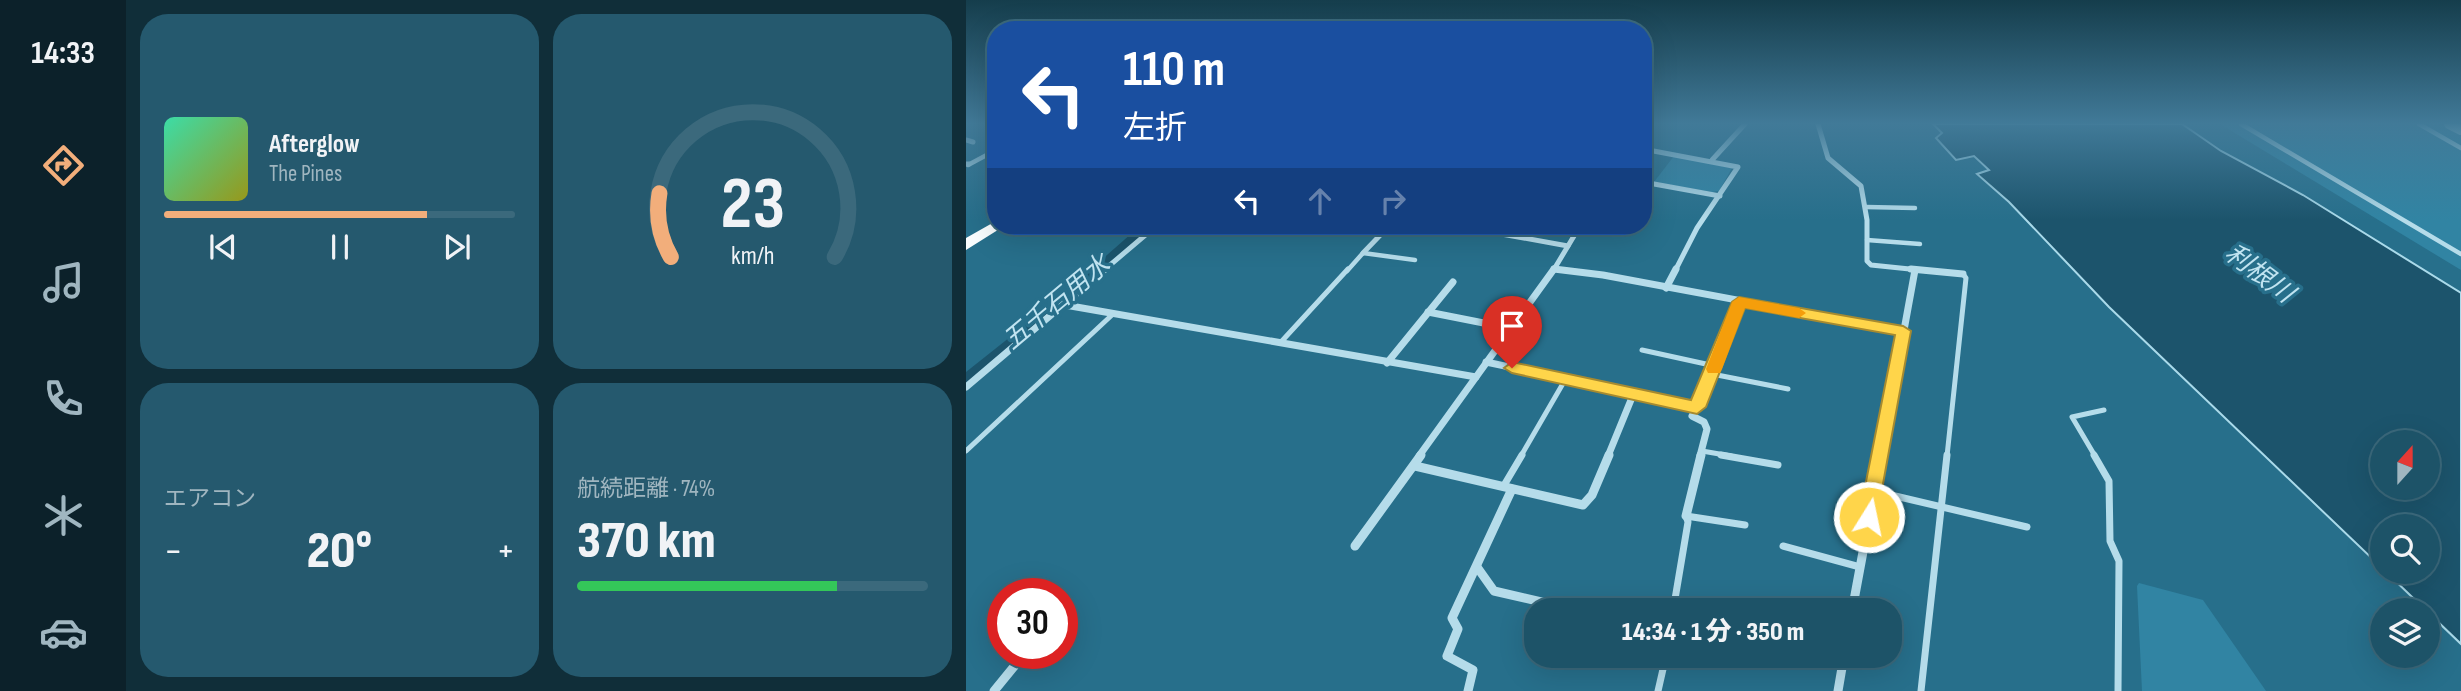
<!DOCTYPE html>
<html lang="ja">
<meta charset="utf-8">
<style>
:root{--surface:#1d5368;--page:#25596e;--text:#f1f3f6;--muted:#a0b6c0;--line:#3b697c;--accent:#f2ae7b}
body{margin:0;font-family:"Sofia Sans Condensed","Noto Sans JP",sans-serif;background:var(--page);color:var(--text);height:100vh;display:flex;flex-direction:column;font-size:26px;white-space:nowrap}
*{box-sizing:border-box;margin:0}
p{font-size:23px;color:var(--muted)}
.icon{flex:none;width:38px;height:38px;fill:none;stroke:currentColor;stroke-width:2;stroke-linecap:round;stroke-linejoin:round}
.map{position:relative;flex:1;overflow:hidden}
.details{display:flex;flex-direction:column;gap:14px;padding:14px;background:#102e39;width:840px}
.details>*{flex:none}
.banner{position:absolute;left:21px;top:21px;width:665px;height:214px;border-radius:28px;box-shadow:0 7px 28px #0002,0 0 0 2px var(--line);background:#1a4fa0;color:#fff;overflow:hidden}
.needle{width:46px;rotate:21deg}
.tools{position:absolute;left:1404px;top:430px;display:grid;gap:14px}
.tools a{display:grid;place-items:center;width:70px;height:70px;border-radius:50%;background:var(--surface);box-shadow:0 7px 28px #0002,0 0 0 2px var(--line);font-size:35px}
.speed{position:absolute;left:21px;top:578px;display:flex;gap:14px;font-size:35px;font-weight:700;text-align:center}
.speed>*{display:grid;place-content:center;width:91px;height:91px;border-radius:50%;background:var(--surface);box-shadow:0 7px 28px #0002,0 0 0 2px var(--line);line-height:1}
.speed .limit{border:10px solid #d22;background:#fff;color:#111}
.pin{position:absolute;display:grid;place-items:center;width:60px;height:60px;color:#fff;margin:-72px -30px;border-radius:50% 50% 50% 0;rotate:-45deg;box-shadow:0 0 7px #0007}
.pin .icon{rotate:45deg}
.me{position:absolute;width:77px;margin:-38px;rotate:10deg;stroke-linejoin:round;filter:drop-shadow(0 0 5px #0008)}
.turn{display:flex;align-items:center;gap:24px;height:147px;padding:0 21px;font-size:32px}
.turn .icon{width:91px;height:91px;stroke-width:2.5}
.turn b{display:block;font-size:49px;line-height:60px}
.lanes{display:flex;align-items:center;height:66px;padding:0 21px;background:#0003;justify-content:center;gap:35px;direction:ltr}
.lanes .off{opacity:.35}
.big{font-size:52px;font-weight:800;line-height:1.1}
.details .card{flex:1;display:flex;flex-direction:column;justify-content:center;gap:10px;min-width:0;padding:0 24px;border-radius:28px;background:var(--page)}
.details .dial{align-items:center;gap:0}
.dial svg{height:182px;overflow:visible;fill:none;stroke:var(--line);stroke-width:7;stroke-linecap:round;text-anchor:middle}
.dial text{fill:var(--text);stroke:none}
.song{display:flex;align-items:center;gap:21px}
.cover{width:84px;height:84px;border-radius:10px;background:linear-gradient(135deg,hsl(160 70% 55%),hsl(60 70% 35%))}
.played{height:7px;border-radius:4px;background:linear-gradient(90deg,var(--accent) 75%,var(--line) 75%)}
.keys{display:flex;justify-content:space-around;direction:ltr}
.heat{display:flex;justify-content:space-between;align-items:center;font-size:38px;direction:ltr}
.charge{height:10px;border-radius:5px;background:linear-gradient(90deg,#34c759 74%,var(--line) 0)}
.details .tiles{flex:1;display:grid;gap:14px;grid-template-columns:repeat(2,1fr)}
.trip{position:absolute;left:558px;top:598px;width:378px;height:70px;border-radius:28px;background:var(--surface);box-shadow:0 7px 28px #0002,0 0 0 2px var(--line);font-weight:800;line-height:70px;text-align:center}
main{display:flex;flex:1;min-height:0}
.menu{display:flex;flex-direction:column;width:126px;justify-content:space-around;align-items:center;background:#0c212a;color:var(--muted)}
.menu .icon{width:49px;height:49px}
.menu .active{color:var(--accent)}
.menu b{font-size:32px;color:var(--text)}
.map>svg:first-child{display:block}
.green{fill:#3184a3}
.water{fill:#1c546c;stroke:#aadaea;stroke-width:2;fill-rule:evenodd}
.lines{fill:none;stroke-linecap:round;stroke-linejoin:round}
.canal{fill:#1c546c;fill-rule:evenodd}
.service-far2{stroke:#b5dcea;stroke-width:4.5}
.service-far1{stroke:#b5dcea;stroke-width:5}
.service{stroke:#b5dcea;stroke-width:7}
.minor-far2{stroke:#b5dcea;stroke-width:5}
.minor-far1{stroke:#b5dcea;stroke-width:7}
.minor{stroke:#b5dcea;stroke-width:9}
.tertiary{stroke:#b5dcea;stroke-width:10}
.primary{fill:#f9fdfe;fill-rule:evenodd}
.route{fill:#ffd54a;stroke:#a68a30;stroke-width:2}
.slow{fill:#f59e0b}
.labels{text-anchor:middle;dominant-baseline:central;stroke-width:7;stroke-linejoin:round;paint-order:stroke}
.water-label{font-size:26px;font-style:italic;fill:#c1e4f1;stroke:#276f8b}
</style>
<main>
<nav class="menu">
<b>14:33</b>
<svg class="icon active" aria-label="directions" viewBox="0 0 24 24"><path d="M12 3l9 9-9 9-9-9zM9 14v-3h6M13 9l2 2-2 2"/></svg>
<svg class="icon" aria-label="music" viewBox="0 0 24 24"><path d="M9 18V5l10-2v13"/><circle cx="6" cy="18" r="3"/><circle cx="16" cy="16" r="3"/></svg>
<svg class="icon" aria-label="phone" viewBox="0 0 24 24"><path d="M5 4h4l2 5-3 2q2 4 5 5l2-3 5 2v4C11 20 4 13 5 4z"/></svg>
<svg class="icon" aria-label="climate" viewBox="0 0 24 24"><path d="M12 3v18M4 7l16 10M4 17L20 7"/></svg>
<svg class="icon" aria-label="car" viewBox="0 0 24 24"><path d="M5 17H2v-5l4-1 3-4h7l3 4 3 1v5h-3M9 17h6M6 11h13"/><circle cx="7" cy="17" r="2"/><circle cx="17" cy="17" r="2"/></svg>
</nav>
<section class="details">
<div class="tiles">
<div class="card">
<div class="song"><i class="cover"></i><div><b>Afterglow</b><p>The Pines</p></div></div>
<div class="played"></div>
<div class="keys"><svg class="icon" aria-label="previous" viewBox="0 0 24 24"><path d="M18 5L8 12l10 7zM5 5v14"/></svg><svg class="icon" aria-label="pause" viewBox="0 0 24 24"><path d="M8 5v14M16 5v14"/></svg><svg class="icon" aria-label="next" viewBox="0 0 24 24"><path d="M6 5l10 7-10 7zM19 5v14"/></svg></div>
</div>
<div class="card dial"><svg viewBox="0 0 100 80">
<path d="M14 69A42 42 0 1 1 86 69"/>
<path d="M14 69A42 42 0 0 1 9 41" stroke="#f2ae7b"/>
<text x="50" y="56" font-size="32" font-weight="700">23</text>
<text x="50" y="72" font-size="11">km/h</text>
</svg></div>
<div class="card"><p>エアコン</p>
<div class="heat"><a>−</a><b class="big">20°</b><a>+</a></div>
</div>
<div class="card"><p>航続距離 · 74%</p><b class="big">370 km</b><div class="charge"></div></div>
</div>
</section>
<div class="map">
<svg width="1495" height="691" viewBox="0 0 1495 691">
<rect width="100%" height="100%" fill="#276f8b"/>
<g class="green">
<polygon points="1254,124 1474,124 1495,134 1495,270"/>
<polygon points="708,156 766,168 753,191 746,192 688,182"/>
<polygon points="1173,583 1237,600 1300,691 1176,691 1171,586"/>
</g>
<path class="water" d="M967,124H1216L1255,151L1337,195L1495,293V644L1420,572H1461V527H1416V568L1143,307L1043,202L1011,174L1023,170L1008,156L990,160L970,138L976,133ZM1416,443H1461V488H1416Z"/>
<g class="lines">
<g class="canal">
<polygon points="174,226 189,226 126,283 116,283 114,280 116,277"/>
<polygon points="83,308 88,310 91,313 88,316 6,385 0,387 0,372 78,310"/>
</g>
<g class="service-far2">
<polyline points="1275,124 1495,254"/>
<polyline points="1453,124 1495,148"/>
<polyline points="2,165 30,150"/>
<polyline points="900,207 949,208"/>
<polyline points="901,240 954,244"/>
<polyline points="381,271 397,253 449,260"/>
</g>
<g class="service-far1">
<polyline points="315,342 382,269"/>
<polyline points="676,350 749,366"/>
<polyline points="746,374 822,389"/>
<polyline points="731,407 773,302"/>
<polyline points="0,451 147,314"/>
<polyline points="736,451 765,456"/>
<polyline points="555,456 599,380"/>
<polyline points="981,456 1000,278 997,274"/>
<polyline points="1129,456 1106,417 1138,410"/>
</g>
<g class="service">
<polyline points="755,455 812,465"/>
<polyline points="1128,455 1143,481 1144,541 1153,561 1152,691"/>
<polyline points="537,487 556,455"/>
<polyline points="908,491 1061,527"/>
<polyline points="817,546 894,567"/>
<polyline points="707,611 722,522 720,516 779,525"/>
<polyline points="692,691 700,656"/>
<polyline points="955,691 981,455"/>
</g>
<g class="minor-far2">
<polyline points="852,124 862,158 895,186 901,220 901,261 905,265 963,271"/>
<polyline points="0,140 7,142"/>
<polyline points="677,149 772,167 731,228 709,271"/>
<polyline points="746,160 779,124"/>
<polyline points="0,164 3,164"/>
<polyline points="677,182 754,196"/>
<polyline points="491,226 602,246"/>
<polyline points="397,253 423,226"/>
<polyline points="588,269 602,271"/>
<polyline points="137,271 190,226"/>
<polyline points="587,271 614,226"/>
</g>
<g class="minor-far1">
<polyline points="588,269 637,275 937,331"/>
<polyline points="945,269 997,274"/>
<polyline points="700,288 710,269"/>
<polyline points="99,305 510,377"/>
<polyline points="462,312 543,328"/>
<polyline points="520,362 731,407 726,416 738,422 741,429 734,456"/>
<polyline points="421,363 487,282"/>
<polyline points="0,387 139,269"/>
<polyline points="453,456 588,269"/>
<polyline points="642,456 667,395"/>
<polyline points="915,456 949,270"/>
</g>
<g class="minor">
<polyline points="449,466 617,505 626,495 643,455"/>
<polyline points="720,516 735,455"/>
<polyline points="389,546 455,455"/>
<polyline points="511,567 528,591 614,611"/>
<polyline points="886,611 915,455"/>
<polyline points="28,691 59,653"/>
<polyline points="502,691 507,670 481,656 492,629 486,618 546,489"/>
<polyline points="872,691 878,656"/>
</g>
<polyline class="tertiary" points="1483,124 1495,130"/>
<polygon class="primary" points="30,221 30,226 37,226 35,228 0,250 0,238"/>
</g>
<linearGradient id="sky" x2="0" y2="1"><stop stop-color="#153d4c"/><stop offset="0.56" stop-color="#417a98"/><stop offset="1" stop-color="#417a98" stop-opacity="0"/></linearGradient>
<rect width="1495" height="220" fill="url(#sky)"/>
<polygon class="route" points="773,297 937,326 945,331 910,522 896,522 893,517 929,335 779,308 740,407 731,414 546,373 538,368 546,362 725,400 766,302"/>
<polygon class="slow" points="773,297 833,308 840,313 833,318 779,308 756,369 754,373 742,373 740,369 766,302"/>
<g class="labels">
<g class="water-label">
<text transform="translate(1293 274) rotate(37)">利根川</text>
<text transform="translate(91 303) rotate(-40)">五千石用水</text>
</g>
</g>
</svg>
<div class="tools">
<a><svg class="needle" viewBox="-14 -14 28 28"><path d="M0-13l5 13h-10z" fill="#e53935"/><path d="M0 13l5-13h-10z" fill="#a0b6c0"/></svg></a>
<a><svg class="icon" aria-label="search" viewBox="0 0 24 24"><circle cx="10" cy="10" r="6"/><path d="M15 15l6 6"/></svg></a>
<a><svg class="icon" aria-label="layers" viewBox="0 0 24 24"><path d="M12 4l9 5-9 5-9-5zM3 14l9 5 9-5"/></svg></a>
</div>
<div class="speed"><div class="limit">30</div></div>
<div class="pin" style="left:546px;top:368px;background:#d93025"><svg class="icon" aria-label="arrive" viewBox="0 0 24 24"><path d="M6 21V4h12l-3 4 3 4H6"/></svg></div>
<svg class="me" style="left:903px;top:517px" viewBox="-20 -20 40 40"><circle r="17" fill="#ffd54a" stroke="#fff" stroke-width="3"/><path d="M0-11L8 9 0 5-8 9z" fill="#fff"/></svg>
<div class="trip">14:34 · 1 分 · 350 m</div>
<div class="banner">
<div class="turn"><svg class="icon" aria-label="left" viewBox="0 0 24 24"><path d="M17 20v-9H6M10 6l-5 5 5 5"/></svg><div><b>110 m</b>左折</div></div>
<div class="lanes"><svg class="icon" aria-label="left" viewBox="0 0 24 24"><path d="M17 20v-9H6M10 6l-5 5 5 5"/></svg><svg class="icon off" aria-label="ahead" viewBox="0 0 24 24"><path d="M12 20V5M6 11l6-6 6 6"/></svg><svg class="icon off" aria-label="right" viewBox="0 0 24 24"><path d="M7 20v-9h11M14 6l5 5-5 5"/></svg></div>
</div>
</div>
</main>
